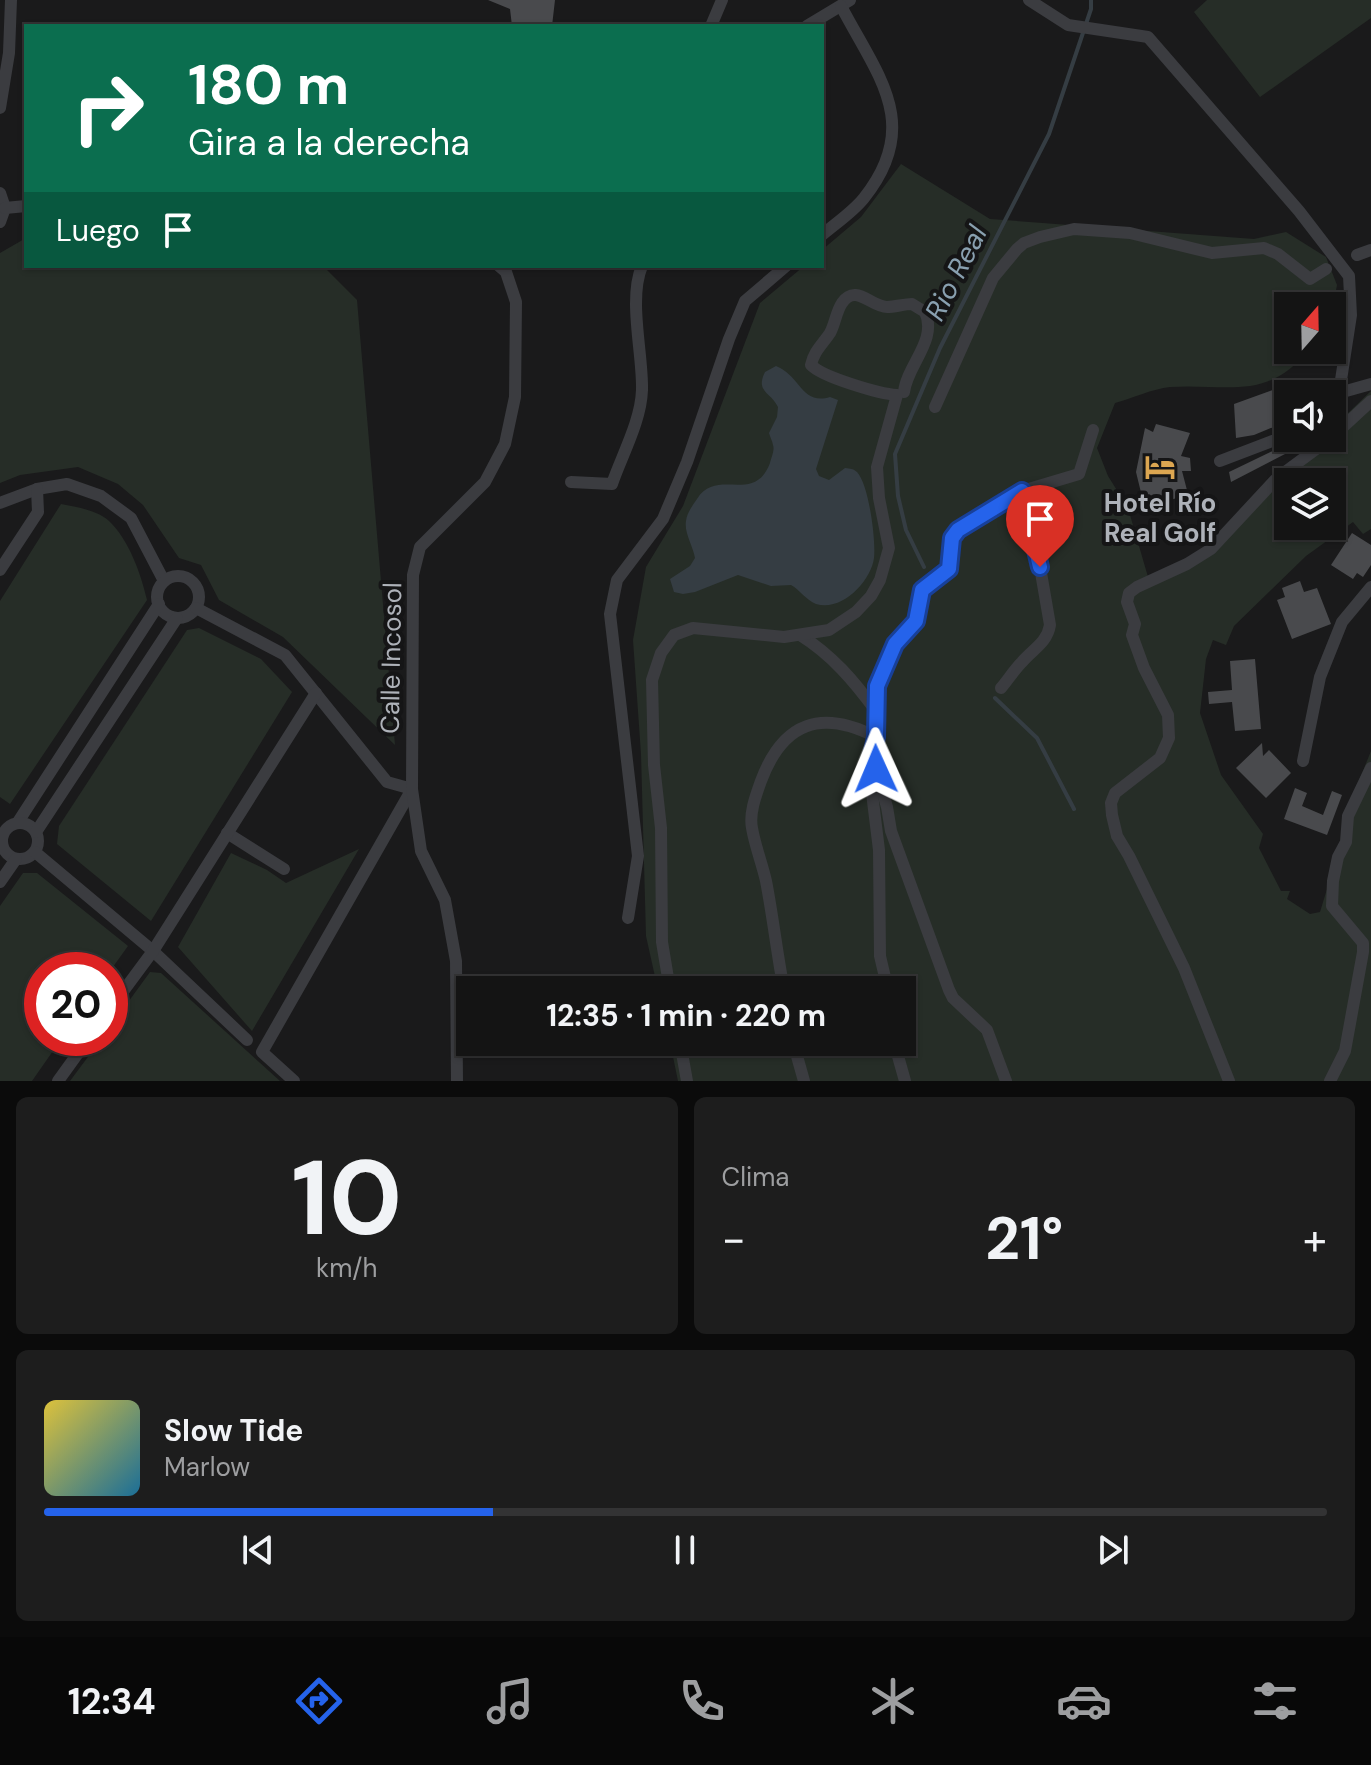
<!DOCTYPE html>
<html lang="es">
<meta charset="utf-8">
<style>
:root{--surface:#141414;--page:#1d1d1d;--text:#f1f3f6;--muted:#9d9ea0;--line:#333334;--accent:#2563eb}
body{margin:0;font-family:"DM Sans",sans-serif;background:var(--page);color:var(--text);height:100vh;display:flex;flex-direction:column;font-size:30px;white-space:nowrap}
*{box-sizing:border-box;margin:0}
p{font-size:26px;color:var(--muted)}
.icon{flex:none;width:44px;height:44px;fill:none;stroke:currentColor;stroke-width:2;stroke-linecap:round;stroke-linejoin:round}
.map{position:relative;height:1081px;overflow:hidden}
.sheet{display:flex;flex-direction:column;gap:16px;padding:16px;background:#0b0b0b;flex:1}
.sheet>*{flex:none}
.banner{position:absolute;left:24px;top:24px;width:800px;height:244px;border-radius:0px;box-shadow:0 2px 6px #0004,0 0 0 2px var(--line);background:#0b6e4f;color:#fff;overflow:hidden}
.needle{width:52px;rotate:20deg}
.controls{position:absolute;left:1274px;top:292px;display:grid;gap:16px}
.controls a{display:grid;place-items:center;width:72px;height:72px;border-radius:0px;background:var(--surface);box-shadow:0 2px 6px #0004,0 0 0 2px var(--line);font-size:40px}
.speed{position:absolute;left:24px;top:952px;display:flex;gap:16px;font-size:40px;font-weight:700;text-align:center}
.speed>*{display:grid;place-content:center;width:104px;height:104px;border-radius:50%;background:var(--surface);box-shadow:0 2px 6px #0004,0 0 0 2px var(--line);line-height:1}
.speed .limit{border:12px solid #d22;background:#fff;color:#111}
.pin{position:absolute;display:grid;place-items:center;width:68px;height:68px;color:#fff;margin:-82px -34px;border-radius:50% 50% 50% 0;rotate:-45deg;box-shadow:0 0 8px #0007}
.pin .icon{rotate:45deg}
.me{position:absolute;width:88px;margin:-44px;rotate:359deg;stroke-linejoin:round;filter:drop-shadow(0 0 6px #0008)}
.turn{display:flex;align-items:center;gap:28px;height:168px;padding:0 32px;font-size:36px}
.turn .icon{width:104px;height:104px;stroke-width:2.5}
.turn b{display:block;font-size:56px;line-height:68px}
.then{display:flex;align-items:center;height:76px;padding:0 32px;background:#0003;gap:16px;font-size:30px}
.big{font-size:60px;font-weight:700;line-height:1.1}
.sheet .card{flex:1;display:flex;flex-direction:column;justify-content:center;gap:12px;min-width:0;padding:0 28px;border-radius:12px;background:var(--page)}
.sheet .dial{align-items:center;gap:0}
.dial b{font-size:104px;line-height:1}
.song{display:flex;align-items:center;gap:24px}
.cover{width:96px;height:96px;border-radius:12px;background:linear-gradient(135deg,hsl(50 70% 55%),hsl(200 70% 35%))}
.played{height:8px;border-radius:4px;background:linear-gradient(90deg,var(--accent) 35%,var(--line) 35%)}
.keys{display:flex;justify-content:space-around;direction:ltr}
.heat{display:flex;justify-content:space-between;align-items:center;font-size:44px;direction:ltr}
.sheet .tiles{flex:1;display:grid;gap:16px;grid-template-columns:1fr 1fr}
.card:last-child{grid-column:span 2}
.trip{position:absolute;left:456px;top:976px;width:460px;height:80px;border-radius:0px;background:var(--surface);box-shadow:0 2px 6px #0004,0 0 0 2px var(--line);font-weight:700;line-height:80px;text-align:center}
.menu{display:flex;height:128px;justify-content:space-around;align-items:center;background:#080808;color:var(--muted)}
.menu .icon{width:56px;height:56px}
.menu .active{color:var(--accent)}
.menu b{font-size:36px;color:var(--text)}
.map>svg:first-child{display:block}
.green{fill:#262d27;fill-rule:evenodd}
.water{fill:#353d43}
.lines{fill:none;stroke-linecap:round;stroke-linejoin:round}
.stream{stroke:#353d43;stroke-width:4}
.building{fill:#494a4d}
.minor{stroke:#3b3c40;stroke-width:12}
.route-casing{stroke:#184099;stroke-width:20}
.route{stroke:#2563eb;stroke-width:14}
.labels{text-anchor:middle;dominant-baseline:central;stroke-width:8;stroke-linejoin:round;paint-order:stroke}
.poi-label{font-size:26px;font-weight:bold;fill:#aeb2b9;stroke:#151516}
.street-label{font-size:26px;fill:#aeb2b9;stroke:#151516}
.water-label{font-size:28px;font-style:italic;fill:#89a0b0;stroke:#151516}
</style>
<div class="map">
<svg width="1371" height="1081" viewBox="0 0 1371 1081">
<rect width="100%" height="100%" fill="#1a1a1b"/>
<g class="green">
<polygon points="1207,0 1371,0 1371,18 1260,97 1194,12"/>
<path d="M901,164L990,219L1254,239L1286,232L1326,257L1337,285L1332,312V306H1288V350H1308C1268,402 1224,383 1170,387C1152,389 1133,398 1115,403L1097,448L1108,476L1128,508L1148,577L1209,547L1371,391V529L1363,534L1353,522L1306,556L1234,626L1226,645L1213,640L1206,659L1200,713L1221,775L1263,834L1259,848L1281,891H1290L1287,899L1310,914L1320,912L1341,843L1345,815L1371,751V1081H678L670,1042H902V990H658L646,936L641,754L633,640L646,567L683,506L760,303L804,266H822V250L861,217ZM1288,482H1332V526H1288Z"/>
<polygon points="26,238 26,266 323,266 357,300 395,745 283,637 219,600 201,565 179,558 143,505 118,484 78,467 20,475 0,483 0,253"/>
<path d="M61,504C76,507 97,510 109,521C129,540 141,574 147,600L10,804L0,797V601Z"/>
<polygon points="199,628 261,659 292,692 151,921 57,844 59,826 187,630"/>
<polygon points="359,849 252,1031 178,947 231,853 267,870 286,883"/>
<polygon points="23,873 37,873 128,946 110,971 42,970 42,1038 62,1038 32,1081 0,1081 0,906"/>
<polygon points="150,972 161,973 280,1081 70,1081 102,1038 110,1038 110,1027"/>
</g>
<path class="water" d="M776,366C800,375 802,406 830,397L838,400L816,469L819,476L829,480L845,468C851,469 852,468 857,472C869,485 876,540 874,558C871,581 842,612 816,604C806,600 800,590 791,585L771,586L738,575L695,592L683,594L674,592L670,579L690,566L695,558C693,546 684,533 686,521C687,513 692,506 697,499C717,467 754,505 770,463C771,458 775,450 773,445C772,440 770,437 769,433L777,417L778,407C771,392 755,392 765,372Z"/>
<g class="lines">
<g class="stream">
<polyline points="924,567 906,530 898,496 895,454 940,348 1049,134 1091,9 1091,0"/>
<polyline points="995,698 1037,738 1074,809"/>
</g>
</g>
<g class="building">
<polygon points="488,0 555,0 552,26 512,26 510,9"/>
<polygon points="1288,381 1288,385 1298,394 1288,394 1288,421 1254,435 1236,438 1234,404 1278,388"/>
<polygon points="1156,424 1190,433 1181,456 1190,458 1191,471 1182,471 1188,494 1145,509 1136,472 1145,428 1153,432"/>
<polygon points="1292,438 1316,438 1231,482 1229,472 1279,448"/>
<polygon points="1352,533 1371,545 1371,565 1363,577 1357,573 1353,579 1331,565"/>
<polygon points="1300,581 1304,592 1317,588 1331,624 1292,639 1277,600 1285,597 1282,588"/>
<polygon points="1255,659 1261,729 1235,731 1232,702 1209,704 1208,692 1232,690 1230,661"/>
<polygon points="1262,743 1263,756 1269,750 1291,773 1266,798 1236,768"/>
<polygon points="1295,788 1307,793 1302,806 1323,815 1332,791 1342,795 1327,835 1284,819"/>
</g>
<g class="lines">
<g class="minor">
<polyline points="1029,0 1068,25 1148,37 1299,211 1349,276 1351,315 1339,393"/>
<polyline points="711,26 722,0"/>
<polyline points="807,26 850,0"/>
<polyline points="0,108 9,53 11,0"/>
<polyline points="0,193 5,208 0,222"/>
<polyline points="5,208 26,206"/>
<path d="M822,235C836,223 853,212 864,198C923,124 877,75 841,6"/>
<polyline points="1357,255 1371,250"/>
<polyline points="1332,398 1339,393 1371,384"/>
<polyline points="935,407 993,278 1017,249 1024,243 1040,237 1074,229 1130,233 1212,253 1264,248 1278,254 1310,279 1326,269"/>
<polyline points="1332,437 1371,401"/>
<polyline points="1220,461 1275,440 1288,430"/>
<path d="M571,482L612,484C622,455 641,421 642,390C643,354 628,299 642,266"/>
<polyline points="0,503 37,489 67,484 101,496 131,518 164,581"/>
<polyline points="0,570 38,512 37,489"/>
<circle cx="178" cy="597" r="21"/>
<polyline points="196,608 285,655 387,782 412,789 262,1052 294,1081"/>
<path d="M800,635C832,655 854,681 876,711"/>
<path d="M1001,688C1008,680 1014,670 1022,662C1033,649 1047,643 1050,625L1040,567L1022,491L1079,474L1093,430"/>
<polyline points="873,759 887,807 891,831 949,990 953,998 987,1030 1006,1081"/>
<polyline points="1303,761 1320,677 1342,622 1371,587"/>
<polyline points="18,822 159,604"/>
<circle cx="20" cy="841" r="18"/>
<polyline points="36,832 177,618"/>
<polyline points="227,833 284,869"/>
<polyline points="35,852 153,951 247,1040"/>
<polyline points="0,882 16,859"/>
<polyline points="628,918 638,856 610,614 617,580 663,519 687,462 729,339 745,301 786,266"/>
<path d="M670,990L662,942L661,828L654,765L652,680L661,653L674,635L693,628L784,637L829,630L856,612L871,596L880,580L889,548L879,498L877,467L897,395C880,394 822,377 811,365C814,351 822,345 830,333C835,324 836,312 842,303C856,283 871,307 887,307C895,307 904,304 912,304L925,312C938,340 907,365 904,392"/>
<path d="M784,990C777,954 773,917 766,881C762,863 755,846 752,828C749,813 756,795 761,781C783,722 821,709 876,737"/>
<polyline points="888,990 880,956 879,850 869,769 876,737 879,677 895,644 916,621 922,590 949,569 952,538 958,530 1022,491"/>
<polyline points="110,1009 153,951 316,693"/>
<polyline points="680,1042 687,1081"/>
<polyline points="793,1042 804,1081"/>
<polyline points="894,1042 905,1081"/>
<polyline points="58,1081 89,1038"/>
<polyline points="457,1081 456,961 445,900 421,851 412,789 413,575 420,547 485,482 505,444 515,397 516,302 506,272 499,266"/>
<polyline points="1229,1081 1184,968 1129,856 1117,836 1112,815 1111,803 1115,793 1160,758 1169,738 1168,715 1144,668 1132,635 1135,624 1127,602 1129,593 1137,587 1187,564 1211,549 1277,478 1331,438"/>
<polyline points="1330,1081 1345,1051 1363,952 1363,943 1332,906 1333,881 1338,857 1346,842 1348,816 1371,768"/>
</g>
</g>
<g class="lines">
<g class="route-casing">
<polyline id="route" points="876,769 872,756 876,737 877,686 895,644 916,621 922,590 949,569 952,538 958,530 1022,491 1040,567"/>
</g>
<use href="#route" class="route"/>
</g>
<defs>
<g id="hotel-bare" transform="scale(2.4)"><path d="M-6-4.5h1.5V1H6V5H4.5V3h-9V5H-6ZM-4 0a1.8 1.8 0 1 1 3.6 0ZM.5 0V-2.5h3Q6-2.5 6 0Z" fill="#dca651" stroke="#151516" stroke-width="2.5" paint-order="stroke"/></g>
</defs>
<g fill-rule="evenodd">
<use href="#hotel-bare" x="1160" y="467"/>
</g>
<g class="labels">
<g class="poi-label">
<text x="1160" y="503">Hotel Río<tspan x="1160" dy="30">Real Golf</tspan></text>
</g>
<g class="street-label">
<text transform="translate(391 658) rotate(-89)">Calle Incosol</text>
</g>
<g class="water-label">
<text transform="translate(956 273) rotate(-63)">Rio Real</text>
</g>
</g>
</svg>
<div class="controls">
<a><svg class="needle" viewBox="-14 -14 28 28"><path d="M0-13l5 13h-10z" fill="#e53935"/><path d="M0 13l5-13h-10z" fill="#9d9ea0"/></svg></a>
<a><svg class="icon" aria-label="sound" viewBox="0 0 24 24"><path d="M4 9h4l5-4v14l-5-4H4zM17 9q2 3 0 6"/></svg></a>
<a><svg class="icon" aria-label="layers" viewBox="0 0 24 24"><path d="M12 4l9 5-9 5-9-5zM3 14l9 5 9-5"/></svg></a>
</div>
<div class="speed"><div class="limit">20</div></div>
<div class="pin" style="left:1040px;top:567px;background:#d93025"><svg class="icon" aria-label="arrive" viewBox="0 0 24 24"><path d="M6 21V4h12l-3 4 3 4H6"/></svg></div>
<svg class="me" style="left:876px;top:769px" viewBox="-20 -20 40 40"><path d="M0-17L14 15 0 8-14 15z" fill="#2563eb" stroke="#fff" stroke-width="4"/></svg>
<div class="trip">12:35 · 1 min · 220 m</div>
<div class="banner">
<div class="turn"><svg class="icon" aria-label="right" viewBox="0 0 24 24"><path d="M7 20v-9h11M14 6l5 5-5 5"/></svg><div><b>180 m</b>Gira a la derecha</div></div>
<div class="then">Luego<svg class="icon" aria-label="arrive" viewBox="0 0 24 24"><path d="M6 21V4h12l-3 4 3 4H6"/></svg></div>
</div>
</div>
<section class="sheet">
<div class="tiles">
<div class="card dial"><b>10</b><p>km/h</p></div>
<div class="card"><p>Clima</p>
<div class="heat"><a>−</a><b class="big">21°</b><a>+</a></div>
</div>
<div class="card">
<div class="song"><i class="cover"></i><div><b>Slow Tide</b><p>Marlow</p></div></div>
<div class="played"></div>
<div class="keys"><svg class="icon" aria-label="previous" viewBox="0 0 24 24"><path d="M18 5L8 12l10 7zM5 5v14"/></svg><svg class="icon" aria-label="pause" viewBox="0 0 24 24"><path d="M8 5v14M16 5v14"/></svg><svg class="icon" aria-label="next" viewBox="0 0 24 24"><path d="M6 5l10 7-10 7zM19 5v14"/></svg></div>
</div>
</div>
</section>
<nav class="menu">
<b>12:34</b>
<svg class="icon active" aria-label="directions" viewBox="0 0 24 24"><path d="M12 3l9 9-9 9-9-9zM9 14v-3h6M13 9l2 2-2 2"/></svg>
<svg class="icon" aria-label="music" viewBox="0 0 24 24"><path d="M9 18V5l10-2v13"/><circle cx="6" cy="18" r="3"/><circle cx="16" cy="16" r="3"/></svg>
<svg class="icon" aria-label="phone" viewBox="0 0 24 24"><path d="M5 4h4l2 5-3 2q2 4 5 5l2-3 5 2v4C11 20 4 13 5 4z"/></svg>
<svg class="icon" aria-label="climate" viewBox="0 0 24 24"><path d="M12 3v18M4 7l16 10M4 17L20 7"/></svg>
<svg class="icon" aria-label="car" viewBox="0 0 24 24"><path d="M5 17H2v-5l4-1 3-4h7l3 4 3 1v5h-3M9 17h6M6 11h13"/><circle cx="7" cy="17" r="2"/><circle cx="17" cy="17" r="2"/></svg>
<svg class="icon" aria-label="filters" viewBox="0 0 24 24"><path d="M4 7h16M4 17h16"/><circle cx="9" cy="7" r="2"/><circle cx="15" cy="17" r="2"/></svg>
</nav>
